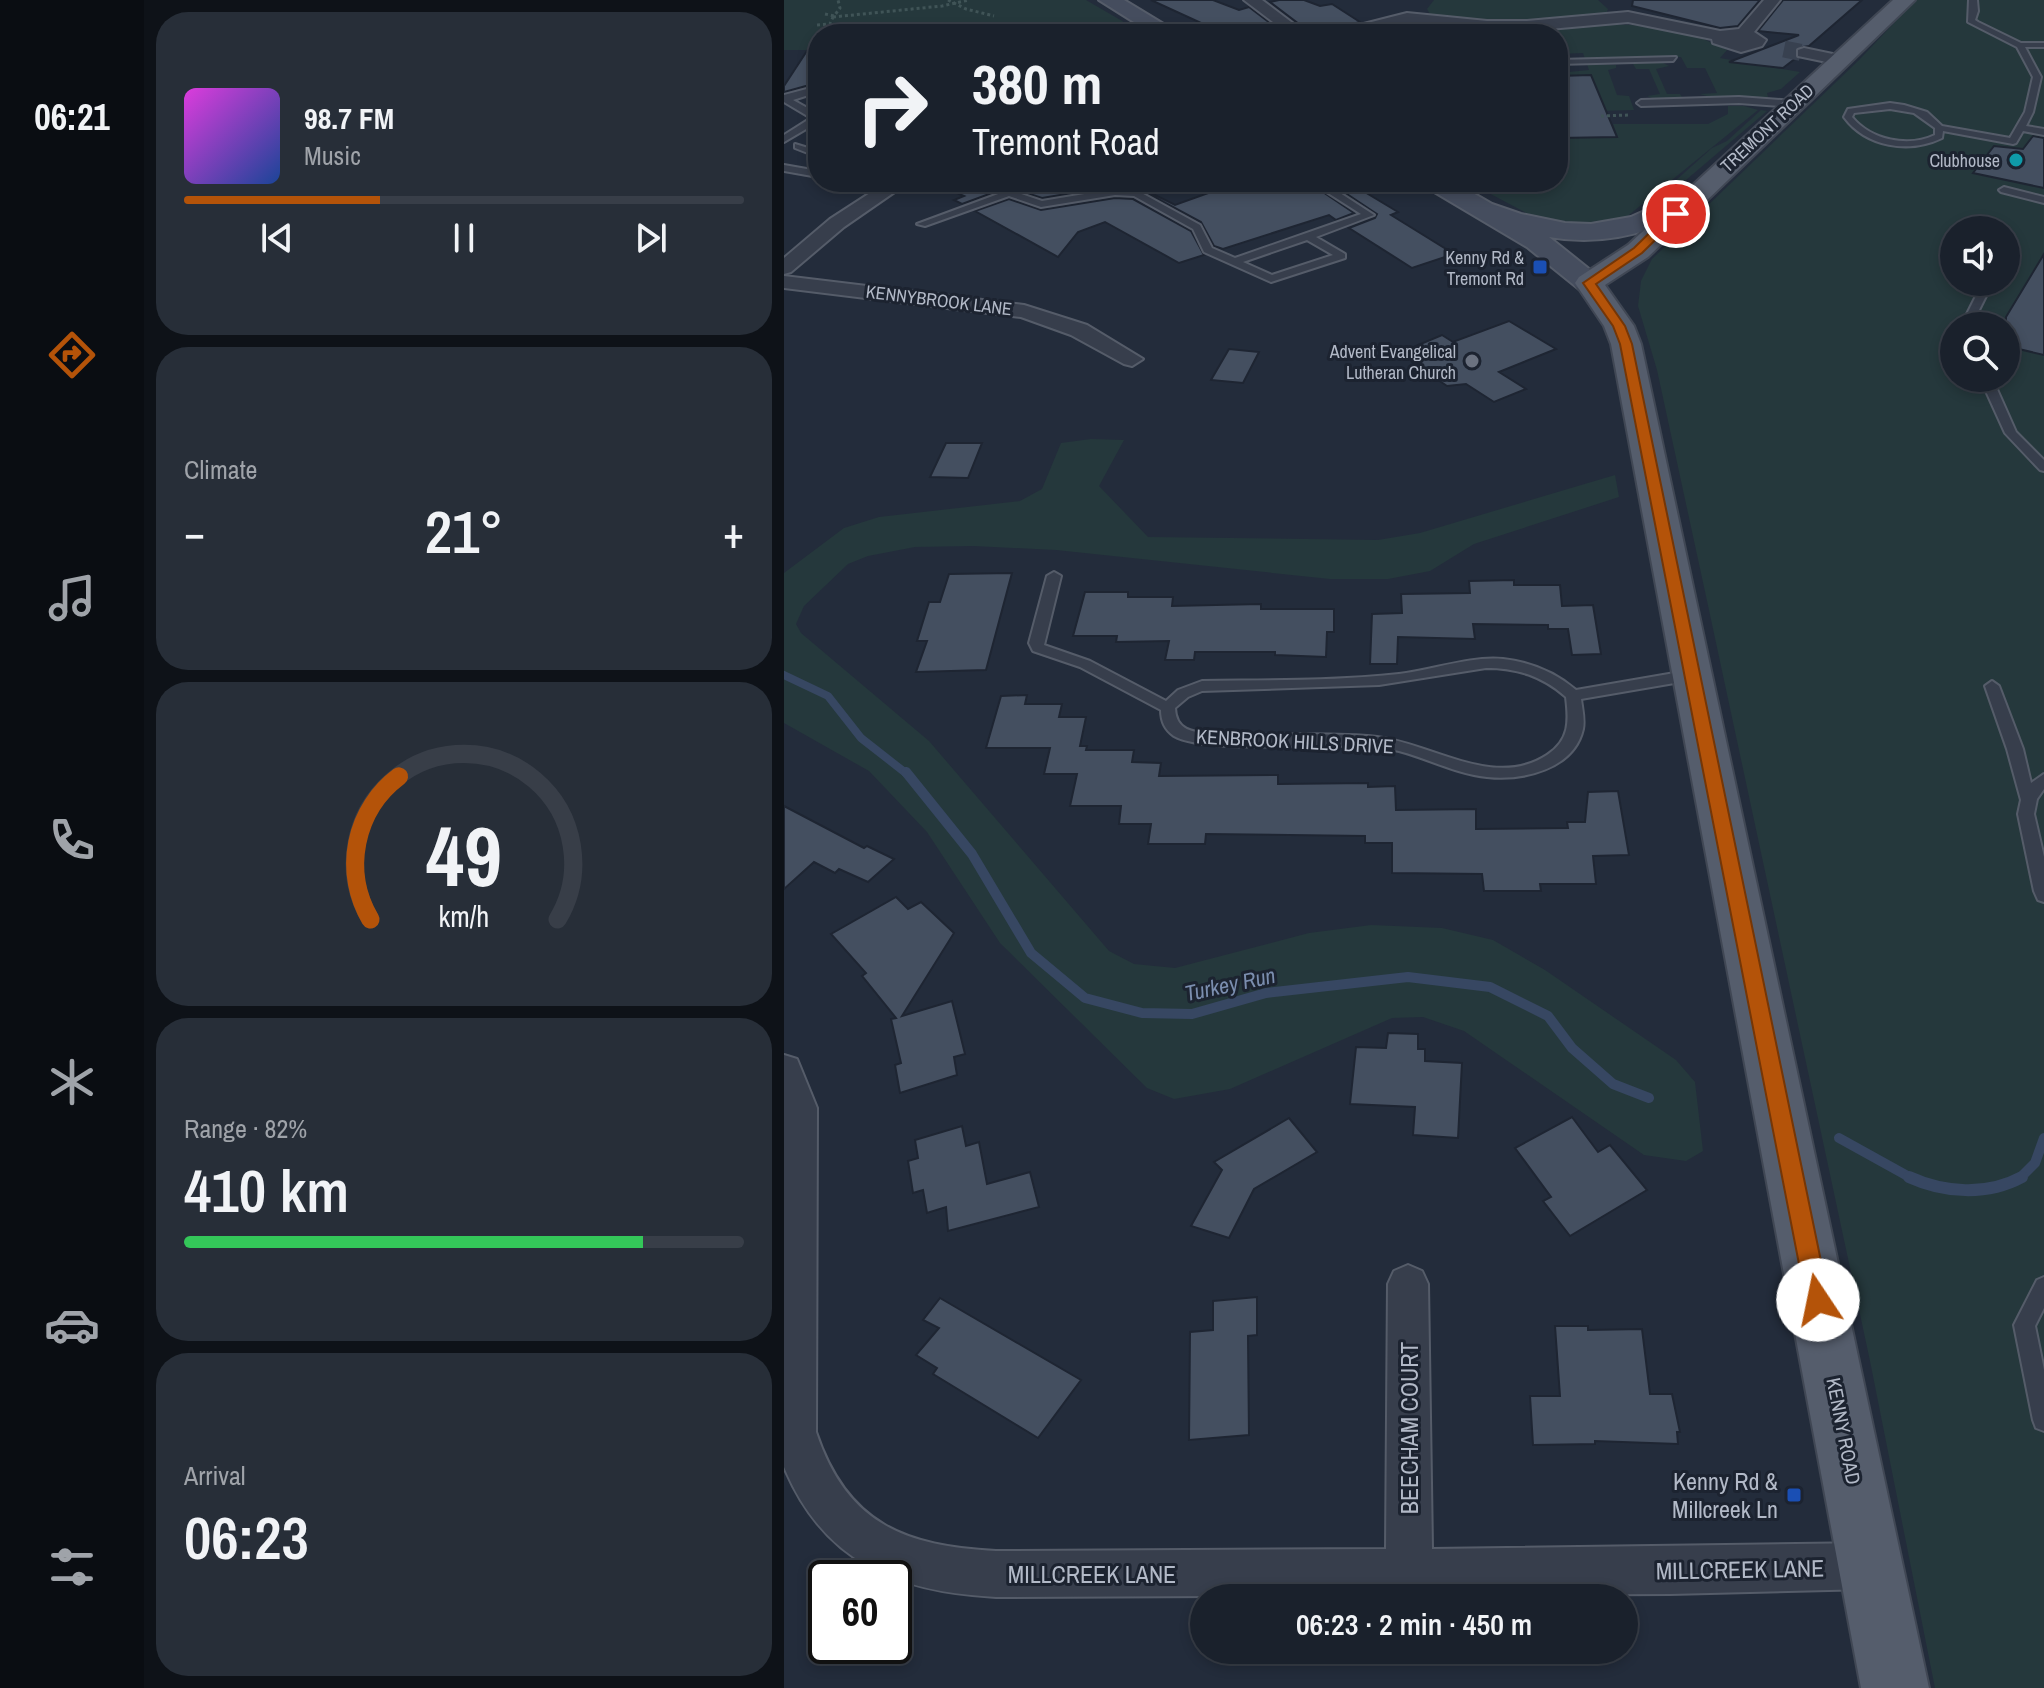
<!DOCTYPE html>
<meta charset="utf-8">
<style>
:root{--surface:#1a212c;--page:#272e38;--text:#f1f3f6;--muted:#9fa3a9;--line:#383e48;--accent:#b45309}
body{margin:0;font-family:"Archivo Narrow",sans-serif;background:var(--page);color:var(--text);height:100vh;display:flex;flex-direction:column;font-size:30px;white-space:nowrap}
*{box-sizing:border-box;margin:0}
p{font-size:26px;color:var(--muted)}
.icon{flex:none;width:44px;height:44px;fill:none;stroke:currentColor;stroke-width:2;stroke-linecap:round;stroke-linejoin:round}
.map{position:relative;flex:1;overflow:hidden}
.details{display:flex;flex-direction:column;gap:12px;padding:12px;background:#0e1218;width:640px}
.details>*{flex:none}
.banner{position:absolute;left:24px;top:24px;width:760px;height:168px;border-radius:32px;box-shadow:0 4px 12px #0003,0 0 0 2px var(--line);background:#1a212c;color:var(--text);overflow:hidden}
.buttons{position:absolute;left:1156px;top:216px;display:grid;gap:16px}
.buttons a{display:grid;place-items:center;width:80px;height:80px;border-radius:50%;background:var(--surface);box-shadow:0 4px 12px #0003,0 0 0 2px var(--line);font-size:40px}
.speed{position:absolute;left:24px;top:1560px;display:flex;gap:16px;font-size:40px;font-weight:700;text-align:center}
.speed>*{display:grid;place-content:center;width:104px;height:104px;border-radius:50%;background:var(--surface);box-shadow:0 4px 12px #0003,0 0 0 2px var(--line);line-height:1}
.speed .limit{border:4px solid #111;border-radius:12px;background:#fff;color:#111}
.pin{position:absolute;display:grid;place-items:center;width:68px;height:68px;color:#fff;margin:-34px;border:4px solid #fff;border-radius:50%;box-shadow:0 2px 8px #0007}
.me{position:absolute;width:88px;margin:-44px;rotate:349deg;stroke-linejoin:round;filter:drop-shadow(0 0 6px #0008)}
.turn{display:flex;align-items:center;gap:28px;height:168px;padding:0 32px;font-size:36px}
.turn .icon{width:104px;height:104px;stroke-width:2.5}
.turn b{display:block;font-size:56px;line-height:68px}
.big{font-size:60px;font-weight:600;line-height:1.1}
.details .widget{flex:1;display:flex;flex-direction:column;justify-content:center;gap:12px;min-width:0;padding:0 28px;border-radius:32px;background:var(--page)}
.details .dial{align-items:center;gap:0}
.dial svg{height:208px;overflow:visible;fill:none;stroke:var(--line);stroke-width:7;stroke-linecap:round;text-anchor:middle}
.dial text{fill:var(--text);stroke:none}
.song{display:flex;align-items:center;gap:24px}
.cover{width:96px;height:96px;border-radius:12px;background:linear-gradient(135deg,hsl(300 70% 55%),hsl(220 70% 35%))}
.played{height:8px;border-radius:4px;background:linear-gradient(90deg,var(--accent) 35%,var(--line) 35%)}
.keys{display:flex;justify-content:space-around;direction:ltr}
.heat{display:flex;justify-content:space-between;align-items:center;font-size:44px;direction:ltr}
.charge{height:12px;border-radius:6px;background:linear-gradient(90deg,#34c759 82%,var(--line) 0)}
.trip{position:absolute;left:406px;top:1584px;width:448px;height:80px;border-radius:40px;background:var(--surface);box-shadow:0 4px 12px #0003,0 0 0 2px var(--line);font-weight:600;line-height:80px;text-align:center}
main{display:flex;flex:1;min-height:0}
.tabs{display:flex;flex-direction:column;width:144px;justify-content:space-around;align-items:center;background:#0a0d12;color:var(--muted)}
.tabs .icon{width:56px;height:56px}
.tabs .on{color:var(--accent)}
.tabs b{font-size:36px;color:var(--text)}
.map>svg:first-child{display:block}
.green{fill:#25383c;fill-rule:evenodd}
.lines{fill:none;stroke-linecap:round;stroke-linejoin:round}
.stream-far2{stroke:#374762;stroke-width:8}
.stream-far1{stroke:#374762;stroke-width:10}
.stream{stroke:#374762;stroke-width:12}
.building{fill:#444f60;stroke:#1e2532;stroke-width:2}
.street-tunnel{stroke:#384150;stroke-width:17;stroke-dasharray:17 9;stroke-linecap:butt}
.lane-casing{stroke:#555c69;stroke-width:4}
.street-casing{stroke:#555c69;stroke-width:4}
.secondary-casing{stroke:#555c69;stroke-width:4}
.primary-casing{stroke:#404754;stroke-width:4}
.path{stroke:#405457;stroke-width:3;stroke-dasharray:3 3;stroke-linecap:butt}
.lane{fill:#373e4c;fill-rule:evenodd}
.street{fill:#373e4c;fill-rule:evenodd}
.secondary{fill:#454d5e;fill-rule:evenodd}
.primary{fill:#555d6c;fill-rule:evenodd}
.route{fill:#b45309;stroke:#753606;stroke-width:2}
.culture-dot{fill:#0f9aa8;stroke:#1c2330;stroke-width:3}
.transit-dot{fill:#1a4fb4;stroke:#1c2330;stroke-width:3}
.worship-dot{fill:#6b7280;stroke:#1c2330;stroke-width:3}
.labels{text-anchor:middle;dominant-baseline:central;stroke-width:6;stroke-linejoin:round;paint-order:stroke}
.far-street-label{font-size:18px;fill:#b2b9c7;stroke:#1c2330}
.far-poi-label{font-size:18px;fill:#b2b9c7;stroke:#1c2330;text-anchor:end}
.street-label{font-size:20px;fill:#b2b9c7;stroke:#1c2330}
.water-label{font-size:22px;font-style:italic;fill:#7b8eaf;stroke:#1c2330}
.near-street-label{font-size:24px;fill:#b2b9c7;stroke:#1c2330}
.near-poi-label{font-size:24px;fill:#b2b9c7;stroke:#1c2330;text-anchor:end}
</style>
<main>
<nav class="tabs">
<b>06:21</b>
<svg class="icon on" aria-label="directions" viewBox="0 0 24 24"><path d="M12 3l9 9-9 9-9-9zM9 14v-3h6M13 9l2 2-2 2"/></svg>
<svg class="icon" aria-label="music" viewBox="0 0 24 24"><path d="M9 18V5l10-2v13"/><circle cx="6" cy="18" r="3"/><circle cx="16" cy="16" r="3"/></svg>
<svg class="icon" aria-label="phone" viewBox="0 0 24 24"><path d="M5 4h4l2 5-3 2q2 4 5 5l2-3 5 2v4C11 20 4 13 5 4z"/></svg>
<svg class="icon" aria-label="climate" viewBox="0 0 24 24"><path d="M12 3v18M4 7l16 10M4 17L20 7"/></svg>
<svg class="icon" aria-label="car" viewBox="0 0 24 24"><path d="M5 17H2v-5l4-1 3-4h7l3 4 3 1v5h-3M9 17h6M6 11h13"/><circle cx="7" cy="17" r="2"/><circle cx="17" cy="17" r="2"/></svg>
<svg class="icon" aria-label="filters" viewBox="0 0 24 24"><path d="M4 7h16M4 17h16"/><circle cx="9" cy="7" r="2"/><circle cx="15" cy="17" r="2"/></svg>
</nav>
<section class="details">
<div class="widget">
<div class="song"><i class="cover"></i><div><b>98.7 FM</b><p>Music</p></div></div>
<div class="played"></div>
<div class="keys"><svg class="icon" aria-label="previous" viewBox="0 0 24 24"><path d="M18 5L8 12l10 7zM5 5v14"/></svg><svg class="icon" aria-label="pause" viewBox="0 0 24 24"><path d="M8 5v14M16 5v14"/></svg><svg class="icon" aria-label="next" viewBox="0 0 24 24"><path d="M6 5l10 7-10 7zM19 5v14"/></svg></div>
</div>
<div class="widget"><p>Climate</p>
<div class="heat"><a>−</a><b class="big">21°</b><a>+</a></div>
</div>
<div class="widget dial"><svg viewBox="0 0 100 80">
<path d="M14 69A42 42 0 1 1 86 69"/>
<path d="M14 69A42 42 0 0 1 25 14" stroke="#b45309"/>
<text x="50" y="56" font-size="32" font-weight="700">49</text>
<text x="50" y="72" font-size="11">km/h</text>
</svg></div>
<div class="widget"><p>Range · 82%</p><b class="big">410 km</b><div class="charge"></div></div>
<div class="widget"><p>Arrival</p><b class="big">06:23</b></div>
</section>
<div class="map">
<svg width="1260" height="1688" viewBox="0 0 1260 1688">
<rect width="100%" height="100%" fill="#232c3b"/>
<g class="green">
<polygon points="0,0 302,0 345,25 306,34 34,34 34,50 0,50"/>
<path d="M650,0H814L824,9L822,14C763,21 704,27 646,14L643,9Z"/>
<path d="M1132,0H1260V1688H1151L1086,1361L925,610L873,370L854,306L857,281L868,259L1075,60ZM1170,230H1222V282H1170ZM1170,326H1222V378H1170Z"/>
<polygon points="639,24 739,31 818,24 849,25 913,36 943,50 936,58 1016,72 997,89 983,93 984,97 929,98 916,94 933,93 921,68 903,68 897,57 801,59 799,53 774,54 774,34 580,34"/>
<polygon points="877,62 885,66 872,69 883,94 896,94 898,97 873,100 863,96 876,94 865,69 852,69 849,64"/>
<polygon points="803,64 832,65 832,68 824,70 833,95 845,96 850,110 816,111 821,108 807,75 777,75 774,73 805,70"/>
<polygon points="944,106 960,106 974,110 840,219 786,224 750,217 684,182 774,182 774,138 834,137 829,124 924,124 944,114"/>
<polygon points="977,110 983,111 855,220 852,216 928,148 943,141"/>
<polygon points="307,439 340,440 315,486 364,537 594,540 636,533 831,475 835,497 690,544 646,571 604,579 546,579 272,550 189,546 131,547 84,556 64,564 20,606 12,624 17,633 145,741 325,951 350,964 391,968 525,933 587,925 658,928 709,940 761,970 892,1060 911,1082 919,1151 902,1161 860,1155 680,1031 639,1017 608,1018 446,1089 390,1099 363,1088 216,943 143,832 85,771 0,723 0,573 60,528 95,517 236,501 258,489 277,443"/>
</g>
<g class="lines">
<polyline class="stream-far2" points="0,675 44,696 77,738 123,774"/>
<g class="stream-far1">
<polyline points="122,772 188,854 247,953 301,998 358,1013 408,1014 482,993 624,977 706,987 764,1016 788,1048 829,1084 865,1098"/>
<polyline points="1055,1138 1129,1179"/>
<polyline points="1235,1179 1251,1163 1260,1138"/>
</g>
<path class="stream" d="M1125,1177C1160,1193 1203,1196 1238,1177"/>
</g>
<g class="building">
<polygon points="367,0 429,0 455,10 465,7 498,32 441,34"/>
<polygon points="495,0 520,0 536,6 548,4 576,22 542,30 531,24 519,27 486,2"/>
<polygon points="849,0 976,0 954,26 936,28 848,6"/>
<polygon points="999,0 1078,0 1025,46 1012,48 1012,58 999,68 945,62 1015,35 974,31"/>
<polygon points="34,34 34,78 29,84 0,92 0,86"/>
<polygon points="807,75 833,137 774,138 774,76"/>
<polygon points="1249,136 1260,138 1260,188 1189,173 1210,146 1239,149"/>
<polygon points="147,182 345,182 391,205 455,182 524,182 570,213 552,220 545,215 439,249 430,246 417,222 352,187 331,186 258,198 224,187 178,204 170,200 180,196"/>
<polygon points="545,182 564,182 614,212 607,215 670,254 628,268 565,228 591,218 593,214"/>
<polygon points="331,198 349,199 407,231 420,255 395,263 321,222 294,232 274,257 191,211 225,199 257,210"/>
<polygon points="1260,254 1260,355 1222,346 1222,317"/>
<polygon points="725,321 772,349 715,372 742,389 710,402 682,384 663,386 628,362 641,357 627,348 658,335 669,342"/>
<polygon points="445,349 475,352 459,383 427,380"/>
<polygon points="162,443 198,443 184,478 146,477"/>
<polygon points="228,573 202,670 132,672 143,641 133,641 145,602 156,602 165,574"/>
<polygon points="730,580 730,585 776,585 778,606 809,605 817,654 788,655 784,629 764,629 764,625 689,624 691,639 614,637 613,664 586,664 588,614 618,613 617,594 686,593 685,581"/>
<polygon points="301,592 344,592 344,597 389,597 388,606 477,604 477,609 550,609 550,632 543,632 542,657 491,655 491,652 411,652 410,660 381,660 385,641 332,642 333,636 289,636"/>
<polygon points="243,695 241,704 278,704 275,717 302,717 296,746 303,746 302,750 350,750 348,762 377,763 375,776 494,775 494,784 584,783 584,787 611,786 612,810 692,809 692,829 784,828 783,822 801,822 804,792 834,791 845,855 809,856 812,884 756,884 757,891 700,891 698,874 608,873 608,843 581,843 581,836 422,834 421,844 364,844 367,824 335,824 337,806 286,806 293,774 260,774 266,748 202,748 217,696"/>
<polygon points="0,806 80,848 83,846 110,859 84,882 55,869 51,873 30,862 0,889"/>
<polygon points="112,897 124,909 137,902 170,933 118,1016 168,1001 181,1054 170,1057 173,1075 116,1093 111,1065 117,1063 107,1019 112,1018 78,976 82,973 47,934"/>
<polygon points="604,1033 634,1034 634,1049 641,1049 641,1061 678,1063 674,1138 629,1135 631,1107 566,1104 572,1047 602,1048"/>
<polygon points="788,1117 814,1152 826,1145 863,1190 786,1236 759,1201 767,1197 731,1148"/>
<polygon points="505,1118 533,1152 470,1189 445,1238 407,1226 438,1170 430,1162"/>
<polygon points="178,1126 182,1146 195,1142 203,1184 246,1172 255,1207 164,1231 162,1207 143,1213 139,1190 129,1193 124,1161 134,1158 131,1140"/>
<polygon points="473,1297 473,1335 464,1336 465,1435 405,1440 406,1332 429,1330 429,1301"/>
<polygon points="156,1298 297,1380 254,1438 149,1374 153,1368 132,1355 155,1328 139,1320"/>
<polygon points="771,1326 804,1326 804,1330 858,1329 866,1394 888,1394 896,1432 893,1432 894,1444 811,1441 811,1444 749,1445 746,1396 776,1396"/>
</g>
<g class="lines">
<polyline class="street-tunnel" points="1000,49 1020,53"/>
<g class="lane-casing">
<g id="lane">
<path d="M1185,0H1193L1194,11L1191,20L1194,22L1237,43H1260V47H1241L1257,77L1249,112L1242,126L1260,129V135L1239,131L1232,143L1229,144L1159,131L1158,138C1125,154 1082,147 1060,117L1064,109L1106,103L1120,105L1143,112L1158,126L1226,138L1241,112L1249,77L1233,47L1184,22ZM1106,109L1130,113L1151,128V135C1124,148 1087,140 1068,117L1070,113Z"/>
<polygon points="892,57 889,61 774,64 774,60"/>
<polygon points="34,86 34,92 9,100 34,114 34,122 0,142 0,135 27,118 0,102 0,95"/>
<polygon points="955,97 1010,101 1014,104 1010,107 955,103 857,106 853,103 857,100"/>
<polygon points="11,144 34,151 34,157 11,148"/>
<polygon points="0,165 34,171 34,177 0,171"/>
<polygon points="71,182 92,182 110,187 105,190"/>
<path d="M527,182H539L590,215L532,237L561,254V258L487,282L420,252L409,229L350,196L331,195L257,207L225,196L141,226L133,224L225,190L258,201L331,189L352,190L416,225L428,248L451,258L577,214ZM523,240L549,255L488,275L459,262Z"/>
<polygon points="1220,187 1260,197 1260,203 1217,192 1215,190"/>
<polygon points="1199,282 1209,282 1187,326 1177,326"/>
<polygon points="1196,378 1208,378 1232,432 1260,460 1260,471 1256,470 1221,433"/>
<path d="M270,572L277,576L260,645L306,661L382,701L394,690L418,681C484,680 550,681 615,674C650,670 684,656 719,659C746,662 771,672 792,690L908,670L915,675L908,680L797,699C798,708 801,719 799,729C790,769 739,781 703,777C673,774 645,759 615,751C599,747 583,746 567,746C528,744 419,753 390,736C381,730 377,721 377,710L296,667L249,651L245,643L263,576ZM702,668C733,668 758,676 782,697C785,721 786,740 763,755C710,790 647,743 593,737C538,731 483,737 428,734C409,732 392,731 391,708L404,697L418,691L595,685Z"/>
<polygon points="1208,681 1215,686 1239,749 1247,783 1260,774 1260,789 1253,799 1250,814 1260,857 1260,902 1254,900 1250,891 1234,814 1237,800 1223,749 1201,686"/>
<polygon points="1260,1277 1260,1308 1251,1326 1260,1370 1260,1431 1252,1428 1249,1420 1230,1325 1253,1280"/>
</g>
</g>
<g class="street-casing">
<g id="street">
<polygon points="460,0 478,0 523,34 505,34"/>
<polygon points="980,0 996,0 970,32 982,40 978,46 957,52 929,43 928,39 844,22 743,31 703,31 623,23 577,34 550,34 552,31 623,13 703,21 743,21 844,12 936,31 955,29"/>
<polygon points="1020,48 1063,57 1065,60 1057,65 1014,56 1014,50"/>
<polygon points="103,182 125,182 60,227 7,272 0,274 0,258 46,219"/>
<polygon points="0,276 240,305 303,325 359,359 348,366 340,364 287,335 237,317 0,288"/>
<path d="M0,1055L13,1059L33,1108L32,1432C63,1525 122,1546 212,1551L602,1549L604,1284L610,1271L624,1265L638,1271L644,1284L648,1549L1086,1543L1102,1550L1109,1566L1102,1582L1086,1589L886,1594L212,1597C114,1592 40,1563 0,1467Z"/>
</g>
</g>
<g class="secondary-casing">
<g id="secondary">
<polygon points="315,0 340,0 396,34 369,34"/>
<path d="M638,182H670L708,204L737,214L781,223L807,224L847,217L911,188L920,190L924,196C918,205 908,209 899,214C858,237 811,245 765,237L815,277L819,283L815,289L805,292L795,289L743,247L642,187Z"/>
</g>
</g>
<g class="primary-casing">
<polygon id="primary" points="1109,0 1131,0 864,257 821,285 850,326 857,344 1145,1688 1077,1688 827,344 820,326 791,283 795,277 844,245"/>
</g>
<g class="path">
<polyline points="164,0 182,9 210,16"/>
<polyline points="41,14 50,16 56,8 54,0"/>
<polyline points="49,17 158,6 185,0"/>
<polyline points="33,25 46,24 49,17"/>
<polyline points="817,116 845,115"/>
</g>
<use href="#lane" class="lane"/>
<use href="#street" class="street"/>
<use href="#secondary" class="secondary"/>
<use href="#primary" class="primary"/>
</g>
<polygon class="route" points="888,211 898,214 858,253 812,284 841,326 848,344 1045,1300 1042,1308 1034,1311 1025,1308 1022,1300 836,344 829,326 799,283 850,248"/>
<circle class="culture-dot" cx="1232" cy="160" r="8"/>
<g class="transit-dot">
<rect x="748" y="259" width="16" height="16" rx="4"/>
<rect x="1002" y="1487" width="16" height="16" rx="4"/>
</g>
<circle class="worship-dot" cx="688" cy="361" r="8"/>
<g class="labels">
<g class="far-street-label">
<text transform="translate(983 128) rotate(-43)">TREMONT ROAD</text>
<text transform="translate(155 300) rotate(7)">KENNYBROOK LANE</text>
</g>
<g class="far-poi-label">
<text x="1216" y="160">Clubhouse</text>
<text x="740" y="257">Kenny Rd &amp;<tspan x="740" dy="21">Tremont Rd</tspan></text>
<text x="672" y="351">Advent Evangelical<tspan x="672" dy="21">Lutheran Church</tspan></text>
</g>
<g class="street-label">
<text transform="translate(511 741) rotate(3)">KENBROOK HILLS DRIVE</text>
<text transform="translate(1060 1431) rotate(79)">KENNY ROAD</text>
</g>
<g class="water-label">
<text transform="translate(446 984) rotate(-12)">Turkey Run</text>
</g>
<g class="near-street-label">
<text transform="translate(625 1428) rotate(-90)">BEECHAM COURT</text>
<text transform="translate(956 1569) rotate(-1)">MILLCREEK LANE</text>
<text x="308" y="1574">MILLCREEK LANE</text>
</g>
<g class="near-poi-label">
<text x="994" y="1481">Kenny Rd &amp;<tspan x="994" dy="28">Millcreek Ln</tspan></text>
</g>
</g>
</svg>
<div class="buttons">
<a><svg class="icon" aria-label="sound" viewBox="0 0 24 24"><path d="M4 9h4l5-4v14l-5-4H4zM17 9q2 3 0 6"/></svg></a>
<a><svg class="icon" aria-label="search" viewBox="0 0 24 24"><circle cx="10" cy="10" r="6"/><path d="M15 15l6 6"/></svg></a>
</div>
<div class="speed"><div class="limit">60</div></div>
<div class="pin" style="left:892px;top:214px;background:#d93025"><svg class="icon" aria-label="arrive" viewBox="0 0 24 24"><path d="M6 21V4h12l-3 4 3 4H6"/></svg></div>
<svg class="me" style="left:1034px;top:1300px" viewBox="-20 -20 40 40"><circle r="19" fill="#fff"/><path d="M0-13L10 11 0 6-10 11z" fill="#b45309"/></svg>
<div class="trip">06:23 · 2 min · 450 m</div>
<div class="banner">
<div class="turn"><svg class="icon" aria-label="right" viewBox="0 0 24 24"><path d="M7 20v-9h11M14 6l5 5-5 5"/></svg><div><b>380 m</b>Tremont Road</div></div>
</div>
</div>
</main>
